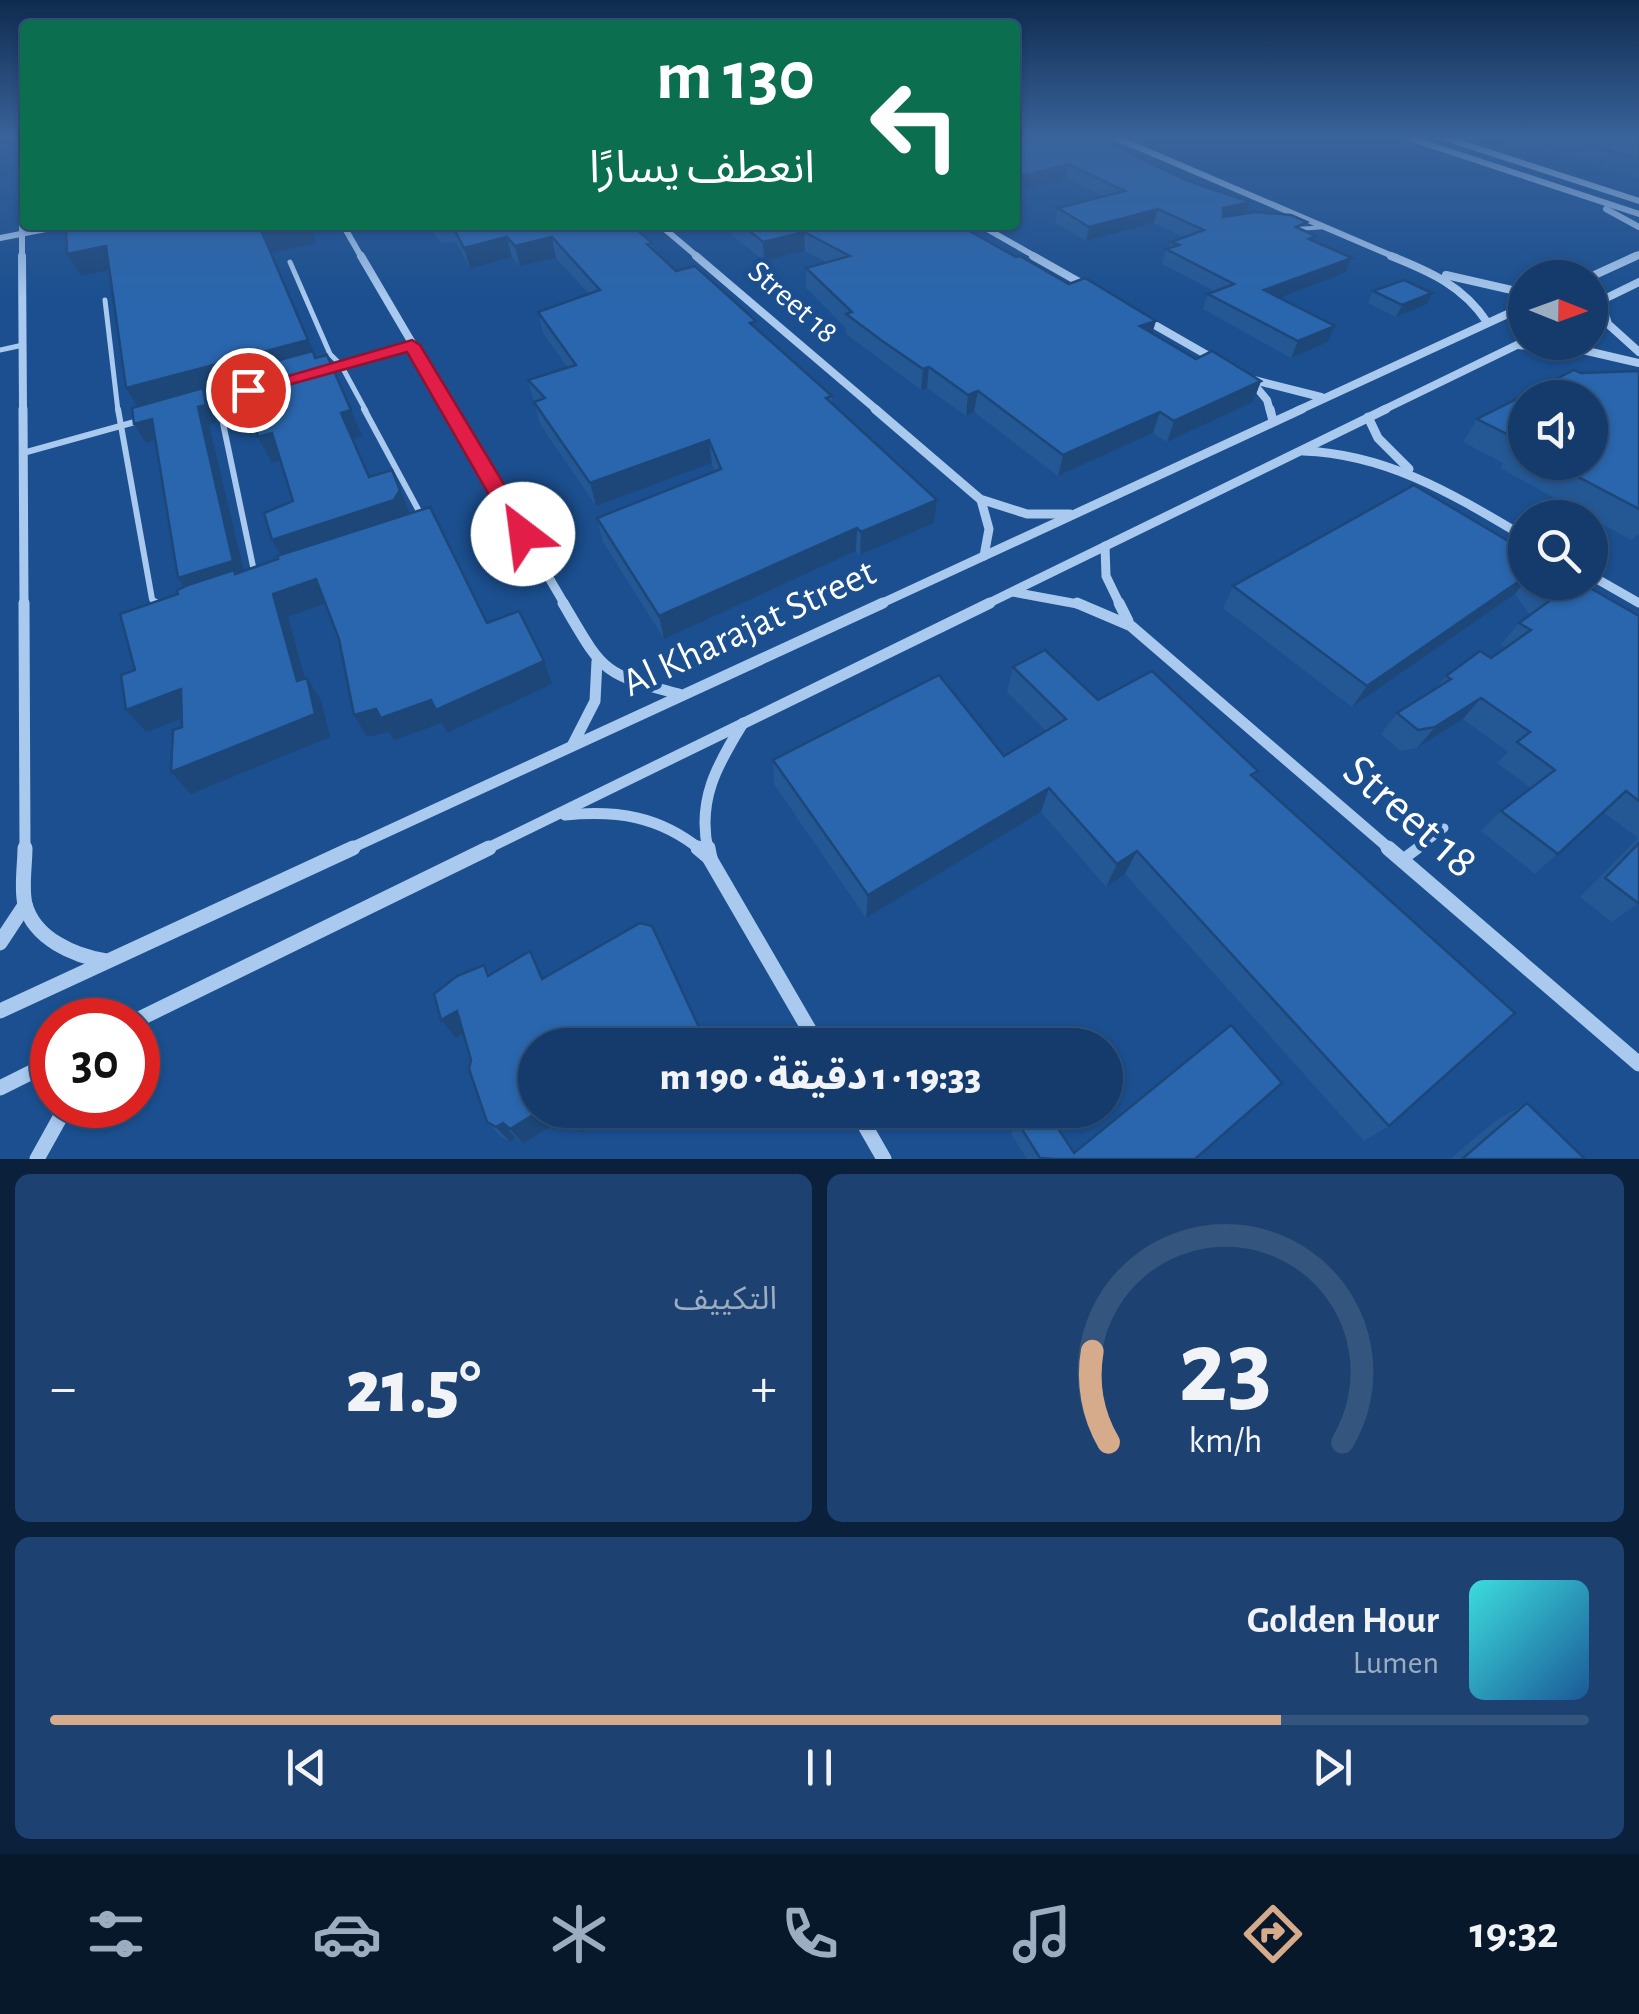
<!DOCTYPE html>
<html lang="ar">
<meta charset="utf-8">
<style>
:root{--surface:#143b6b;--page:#1d4271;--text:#f1f3f6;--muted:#9dadc1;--line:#33557e;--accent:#d6ab8b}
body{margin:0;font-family:"Alegreya Sans","Noto Sans Arabic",sans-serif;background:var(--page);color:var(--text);direction:rtl;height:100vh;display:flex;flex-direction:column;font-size:38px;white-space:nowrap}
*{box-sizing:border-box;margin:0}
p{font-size:32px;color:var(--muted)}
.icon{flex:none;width:55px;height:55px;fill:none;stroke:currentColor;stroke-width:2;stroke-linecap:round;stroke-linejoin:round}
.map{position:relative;height:1159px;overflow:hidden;direction:ltr}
.details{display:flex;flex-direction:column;gap:15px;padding:15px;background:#0b203b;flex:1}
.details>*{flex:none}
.hud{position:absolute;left:20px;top:20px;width:1000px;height:210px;border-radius:10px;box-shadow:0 2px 8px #0004,0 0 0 2px var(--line);direction:rtl;background:#0b6e4f;color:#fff;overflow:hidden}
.needle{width:65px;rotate:91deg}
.controls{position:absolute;left:1508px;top:260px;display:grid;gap:20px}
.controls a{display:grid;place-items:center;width:100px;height:100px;border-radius:50%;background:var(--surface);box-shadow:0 2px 8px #0004,0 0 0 2px var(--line);font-size:50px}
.speed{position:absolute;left:30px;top:998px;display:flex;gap:20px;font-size:50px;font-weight:700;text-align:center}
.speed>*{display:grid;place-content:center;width:130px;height:130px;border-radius:50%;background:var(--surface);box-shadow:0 2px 8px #0004,0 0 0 2px var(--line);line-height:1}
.speed .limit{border:15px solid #d22;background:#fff;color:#111}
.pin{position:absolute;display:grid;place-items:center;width:85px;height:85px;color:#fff;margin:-42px;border:5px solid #fff;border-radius:50%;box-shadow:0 2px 10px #0007}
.me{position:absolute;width:110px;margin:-55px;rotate:330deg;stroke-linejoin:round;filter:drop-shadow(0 0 8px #0008)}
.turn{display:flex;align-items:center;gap:35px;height:210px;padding:0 40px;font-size:45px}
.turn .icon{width:130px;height:130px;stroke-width:2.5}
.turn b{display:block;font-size:70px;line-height:85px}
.big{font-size:75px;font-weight:800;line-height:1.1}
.details .tile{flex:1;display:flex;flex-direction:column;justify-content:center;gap:15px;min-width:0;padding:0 35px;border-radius:15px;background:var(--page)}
.details .dial{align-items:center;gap:0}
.dial svg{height:260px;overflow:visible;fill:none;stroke:var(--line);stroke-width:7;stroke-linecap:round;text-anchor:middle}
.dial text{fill:var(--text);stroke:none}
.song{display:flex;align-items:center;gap:30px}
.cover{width:120px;height:120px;border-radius:15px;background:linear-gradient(135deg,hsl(180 70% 55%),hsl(210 70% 35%))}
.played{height:10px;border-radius:5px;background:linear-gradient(90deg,var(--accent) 80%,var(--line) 80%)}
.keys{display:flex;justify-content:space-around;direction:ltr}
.heat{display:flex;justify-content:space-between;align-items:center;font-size:55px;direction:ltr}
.details .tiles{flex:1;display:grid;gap:15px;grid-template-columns:1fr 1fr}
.tile:last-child{grid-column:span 2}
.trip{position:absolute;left:518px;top:1028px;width:605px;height:100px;border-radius:50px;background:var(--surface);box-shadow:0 2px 8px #0004,0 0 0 2px var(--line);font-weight:800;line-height:100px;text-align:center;direction:rtl}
.tabs{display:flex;height:160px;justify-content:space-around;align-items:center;background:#08182b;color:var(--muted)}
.tabs .icon{width:70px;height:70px}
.tabs .current{color:var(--accent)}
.tabs b{font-size:45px;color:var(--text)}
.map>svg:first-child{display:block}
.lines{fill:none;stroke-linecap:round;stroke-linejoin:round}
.lane-far4{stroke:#a9c9ee;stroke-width:4}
.lane-far3{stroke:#a9c9ee;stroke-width:5}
.lane-far2{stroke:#a9c9ee;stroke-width:6}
.lane-far1{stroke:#a9c9ee;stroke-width:9}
.lane{stroke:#a9c9ee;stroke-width:11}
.street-far4{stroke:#a9c9ee;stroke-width:6}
.street-far3{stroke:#a9c9ee;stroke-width:8}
.street-far2{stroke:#a9c9ee;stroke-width:9}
.street-far1{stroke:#a9c9ee;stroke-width:11}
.street{stroke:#a9c9ee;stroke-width:15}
.wall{fill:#245895;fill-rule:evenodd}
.shaded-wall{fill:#1d4779}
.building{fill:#2a66ad;stroke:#1d4779;stroke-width:2.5}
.route{fill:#e11d48;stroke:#92132f;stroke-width:2.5}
.labels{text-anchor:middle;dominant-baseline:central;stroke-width:10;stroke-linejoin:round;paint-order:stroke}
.far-street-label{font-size:32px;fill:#fff;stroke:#1b4f8f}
.street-label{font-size:40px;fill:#fff;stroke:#1b4f8f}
.near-street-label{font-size:48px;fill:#fff;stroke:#1b4f8f}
</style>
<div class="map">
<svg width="1639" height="1159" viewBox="0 0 1639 1159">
<rect width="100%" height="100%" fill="#1b4f8f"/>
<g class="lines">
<polyline class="lane-far4" points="1296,229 1327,227"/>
<g class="lane-far3">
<polyline points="290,262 330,354 341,365 366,411"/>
<polyline points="105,300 118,411"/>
<polyline points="0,350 23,345"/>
<polyline points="324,369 412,345"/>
<polyline points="218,399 221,411"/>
</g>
<g class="lane-far2">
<polyline points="118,409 152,599 157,605"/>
<polyline points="220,409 255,576"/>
<polyline points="364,409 420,513 418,518"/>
<polyline points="23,453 142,420"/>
</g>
<g class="lane-far1">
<polyline points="155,603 160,609"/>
<polyline points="1415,850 1444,828"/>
</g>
<polyline class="lane" points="1402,860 1418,848"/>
<g class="street-far4">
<polyline points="22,136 22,258"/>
<polyline points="1112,136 1397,258"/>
<polyline points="1403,136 1639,214"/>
<polyline points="1439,136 1639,201"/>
<polyline points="1606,209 1639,227"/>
<polyline points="343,225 362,258"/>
<polyline points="660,225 699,258"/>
<polyline points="980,225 1038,258"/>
<polyline points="0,238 66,225"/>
<polyline points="1630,258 1639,254"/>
</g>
<g class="street-far3">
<polyline points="22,256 23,411"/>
<polyline points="361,256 452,411"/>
<polyline points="696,256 878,411"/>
<polyline points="1033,256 1088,287"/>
<path d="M1391,256C1431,272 1463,286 1487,322"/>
<polyline points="1446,275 1525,293"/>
<polyline points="1588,278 1636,256"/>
<polyline points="1601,300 1608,324 1639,352"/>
<polyline points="1590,306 1639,282"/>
<polyline points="1146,320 1214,359"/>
<polyline points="1518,345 1587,351 1639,363"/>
<polyline points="1250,379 1321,397"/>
<polyline points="1252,382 1267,400 1270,411"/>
<polyline points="1297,411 1525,306"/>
<polyline points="1381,411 1525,341"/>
</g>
<g class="street-far2">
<polyline points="23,409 24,605"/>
<polyline points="450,409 565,605"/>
<polyline points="875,409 980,499 1027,514 1070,514"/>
<polyline points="1270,409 1273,421"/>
<polyline points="1368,417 1378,438 1409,469"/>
<path d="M1303,451C1388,454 1454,495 1525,537"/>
<polyline points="981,500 989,529 984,556"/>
<polyline points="1105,546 1106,576 1120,605"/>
<polyline points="1590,575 1639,603"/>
<polyline points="1013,592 1083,605"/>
<polyline points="878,605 1302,409"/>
<polyline points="985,605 1386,409"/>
</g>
<g class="street-far1">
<polyline points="24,603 25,850"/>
<path d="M563,603C603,671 601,674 679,694"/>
<polyline points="1077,603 1131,626 1391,850"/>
<polyline points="1119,603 1128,621"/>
<polyline points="573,744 595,701 597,661"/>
<path d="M565,815C617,810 659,816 701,850"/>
<polyline points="347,850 883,603"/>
<polyline points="484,850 990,603"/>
<path d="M708,850C697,800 717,765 743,723"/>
</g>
<g class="street">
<path d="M25,848C25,865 21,888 25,904C34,939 75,956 106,961"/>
<polyline points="698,848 710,858"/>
<polyline points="708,848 710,859 818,1045"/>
<polyline points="1388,848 1639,1064"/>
<polyline points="0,943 25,905"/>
<polyline points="0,1011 353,848"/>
<polyline points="137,1020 489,848"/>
<polyline points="0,1088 52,1062"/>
<polyline points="856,1110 884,1159"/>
<polyline points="37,1159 67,1105"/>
</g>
</g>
<g class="wall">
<polygon points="1015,136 1246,214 1304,231 1345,273 1279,298 1335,326 1328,342 1291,358 1203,309 1208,294 1214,291 1162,264 1166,249 1169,248 1171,242 1183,237 1154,223 1086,241 1055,223 1058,208 1104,197 1066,178"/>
<polygon points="1501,136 1639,136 1639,179"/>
<polygon points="426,225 632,225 652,243 653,250 676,271 757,329 832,396 832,403 937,500 934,523 860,555 856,551 664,639 603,542 597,518 715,472 712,463 596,506 540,424 528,380 568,368 543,333 538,312 589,294 556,258 520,266 512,257 470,269 456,242 442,243"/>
<polygon points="720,225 959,225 1196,359 1261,381 1253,402 1167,442 1153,433 1058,476 974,412 966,416 927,388 921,390 846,334 846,328 806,288 806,268 826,262 805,251 764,261"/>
<polygon points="1373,291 1427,304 1396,317 1368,303"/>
<path d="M1574,370L1581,373L1639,371V534L1631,540L1500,468L1503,463L1463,442L1477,419ZM1525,398H1590V462H1525Z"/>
<polygon points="1525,551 1525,582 1561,582 1581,595 1639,616 1639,903 1612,922 1580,897 1638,838 1603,812 1535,874 1481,831 1501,811 1531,788 1497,763 1508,752 1463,719 1417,748 1401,751 1381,734 1397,713 1436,688 1446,676 1491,658 1506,648 1501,644 1519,623 1530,615 1515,594 1352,707 1223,608 1233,586"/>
<polygon points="1013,667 1098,700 1258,771 1254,777 1389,1126 1364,1141 1125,874 1106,887 1041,812 866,918 774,784 773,760 1004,756 1046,731 1007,692"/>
<polygon points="484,965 491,975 535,1110 618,1110 582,1132 571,1114 523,1144 516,1138 510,1142 501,1137 487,1122 464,1034 456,1038 441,1020"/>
<polygon points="1527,1103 1585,1159 1450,1159 1495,1121"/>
<polygon points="1018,1123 1074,1153 1195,1159 1027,1159 1011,1134"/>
</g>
<g class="shaded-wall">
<polygon points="1068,164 1066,178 1015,192 1015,178"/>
<polygon points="1250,202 1245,216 1218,222 1223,208"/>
<polygon points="1158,209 1154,223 1086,241 1089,227"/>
<polygon points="287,225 310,225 317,243 271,253 319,364 207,395 213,406 216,423 209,425 246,580 191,597 178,578 198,407 142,413 126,388 261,230"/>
<polygon points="804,232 805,251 764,261 763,242"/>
<polygon points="507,237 512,257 470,269 464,248"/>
<polygon points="552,237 556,258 520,266 515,246"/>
<polygon points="106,246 119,268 81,276 67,254"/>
<polygon points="1352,258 1345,273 1258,306 1264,290"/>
<polygon points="1432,293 1427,304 1396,317 1402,305"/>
<polygon points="1156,321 1150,341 1140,326"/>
<polygon points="1335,326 1328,342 1291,358 1298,341"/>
<polygon points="929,367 927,388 921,390 923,369"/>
<polygon points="1261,381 1253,402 1167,442 1174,421"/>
<polygon points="229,390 245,392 259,418 244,422 241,416 229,419 215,394"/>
<polygon points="978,391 974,412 966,416 968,395"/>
<polygon points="351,410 362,436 353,439 341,413"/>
<polygon points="1160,412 1153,433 1058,476 1063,455"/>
<polygon points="152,419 163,438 146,443 134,424"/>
<polygon points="272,433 286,459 272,463 258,437"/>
<polygon points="709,440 712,463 596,506 590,483"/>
<polygon points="392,470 411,516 287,566 272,540"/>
<polygon points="937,500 934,523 860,555 861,532"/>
<polygon points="857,528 856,551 664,639 659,616"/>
<polygon points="1525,577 1525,581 1515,594 1352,707 1367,686"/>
<polygon points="316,579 329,602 288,617 312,704 297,681 273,594"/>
<polygon points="544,661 552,684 447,733 442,723 394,740 381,718"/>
<polygon points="307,678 321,700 330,737 191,794 171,772"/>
<polygon points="181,689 199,712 146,732 126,710"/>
<polygon points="1481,698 1463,719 1417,748 1435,727"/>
<polygon points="376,709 389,732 367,737 354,715"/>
<polygon points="1049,788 1041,812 866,918 868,895"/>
<polygon points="1137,851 1125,874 1106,887 1117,864"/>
<polygon points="457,1011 471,1029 456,1038 441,1020"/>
<polygon points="703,1036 705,1045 688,1045"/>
<polygon points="541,1110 573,1110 574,1112 523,1144 510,1129"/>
<polygon points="583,1110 618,1110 582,1132 572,1117"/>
<polygon points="503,1123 516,1138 510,1142 496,1127"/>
</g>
<g class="building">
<polygon points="1015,136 1095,136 1186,180 1250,202 1223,208 1223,217 1256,212 1291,215 1307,222 1296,227 1316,236 1309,239 1352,258 1264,290 1335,326 1298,341 1208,294 1234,284 1166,249 1179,245 1171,242 1204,230 1158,209 1089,227 1058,208 1125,191 1068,164 1015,178"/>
<polygon points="1560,136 1639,136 1639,159"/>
<polygon points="77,225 287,225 261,230 308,340 126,388 106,246 67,254 66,229 77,227"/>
<polygon points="452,225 632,225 652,243 647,244 676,271 695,266 756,321 750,323 832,396 826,398 937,500 861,532 857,528 659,616 597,518 721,469 709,440 590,483 534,402 545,398 528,380 576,365 538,312 600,290 552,237 515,246 507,237 464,248"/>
<polygon points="742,225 959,225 1016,257 1020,256 1069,284 1085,278 1156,321 1140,326 1196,359 1212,351 1261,381 1174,421 1160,412 1063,455 978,391 968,395 929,367 923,369 881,340 846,314 852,312 806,268 850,256 804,232 763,242"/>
<polygon points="1404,280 1432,293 1402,305 1373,291"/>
<polygon points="313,351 315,358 327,355 351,410 341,413 369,477 392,470 400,490 394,500 272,540 264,513 293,501 272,433 258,437 245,392 231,396 229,390 215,394 212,378"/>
<polygon points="1574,370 1581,373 1639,371 1639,509 1550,462 1590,462 1590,398 1525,398 1525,449 1515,444 1521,441 1477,419"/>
<polygon points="203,388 206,405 198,407 233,561 178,578 152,419 134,424 132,408"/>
<polygon points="1414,485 1525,551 1525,577 1367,686 1233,586"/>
<polygon points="430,507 487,623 519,611 544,661 436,710 431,700 381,718 376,709 354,715 339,639 316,579 273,594 297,681 307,678 315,714 171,772 173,730 182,727 181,689 126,710 121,675 135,670 120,614 178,594 177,590 188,585 234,570 235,574 278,559 277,556"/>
<polygon points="1539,582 1561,582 1581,595 1590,588 1639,616 1639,801 1626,791 1558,854 1501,811 1555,770 1517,742 1530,732 1481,698 1435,727 1418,730 1397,713 1451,679 1446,676 1480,651 1491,658 1531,630 1519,623 1552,599"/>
<polygon points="1045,650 1098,700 1152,671 1258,771 1251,775 1515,1013 1389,1126 1137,851 1117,864 1049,788 868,895 773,760 939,675 1004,756 1066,719 1013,667"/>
<polygon points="1639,843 1639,903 1638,903 1605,878"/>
<polygon points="640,923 652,926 703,1036 688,1045 535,1045 535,1110 541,1110 510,1129 503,1123 496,1127 487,1122 469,1069 471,1060 457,1011 441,1020 434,994 457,976 484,965 488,976 530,951 542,979"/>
<polygon points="1231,1025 1282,1083 1195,1159 1055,1159 1040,1158 1018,1123 1035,1110 1046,1110 1074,1153"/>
<polygon points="1527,1103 1585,1159 1462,1159"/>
<polygon points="569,1110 583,1110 572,1117"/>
</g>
<linearGradient id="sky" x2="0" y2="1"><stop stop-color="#0f2b4f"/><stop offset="0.46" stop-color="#39639b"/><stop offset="1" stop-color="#39639b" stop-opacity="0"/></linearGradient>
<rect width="1639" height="298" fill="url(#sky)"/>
<polygon class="route" points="412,340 420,345 534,534 531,540 515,540 407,352 248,396 240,390"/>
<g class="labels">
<g class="far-street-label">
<text transform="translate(793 302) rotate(41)">Street 18</text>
</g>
<g class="street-label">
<text transform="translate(749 628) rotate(-25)">Al Kharajat Street</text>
</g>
<g class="near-street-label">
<text transform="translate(1410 817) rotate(41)">Street 18</text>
</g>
</g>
</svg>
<div class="controls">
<a><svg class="needle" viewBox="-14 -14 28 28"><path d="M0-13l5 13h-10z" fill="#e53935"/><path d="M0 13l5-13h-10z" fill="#9dadc1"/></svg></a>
<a><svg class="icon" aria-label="sound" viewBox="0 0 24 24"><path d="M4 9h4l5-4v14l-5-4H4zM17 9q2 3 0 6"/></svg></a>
<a><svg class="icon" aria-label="search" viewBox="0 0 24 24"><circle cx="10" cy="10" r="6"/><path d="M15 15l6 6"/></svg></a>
</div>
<div class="speed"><div class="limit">30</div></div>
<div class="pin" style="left:248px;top:390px;background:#d93025"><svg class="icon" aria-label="arrive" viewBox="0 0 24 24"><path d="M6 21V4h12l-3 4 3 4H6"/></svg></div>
<svg class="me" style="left:523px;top:534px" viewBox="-20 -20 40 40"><circle r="19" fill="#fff"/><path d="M0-13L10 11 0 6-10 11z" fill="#e11d48"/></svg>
<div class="trip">19:33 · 1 دقيقة · 190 m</div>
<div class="hud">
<div class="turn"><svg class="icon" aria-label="left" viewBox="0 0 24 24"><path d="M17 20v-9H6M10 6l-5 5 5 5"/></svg><div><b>130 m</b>انعطف يسارًا</div></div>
</div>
</div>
<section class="details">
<div class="tiles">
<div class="tile dial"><svg viewBox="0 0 100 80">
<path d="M14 69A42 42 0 1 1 86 69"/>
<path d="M14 69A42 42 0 0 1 9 41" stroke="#d6ab8b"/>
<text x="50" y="56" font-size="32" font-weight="700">23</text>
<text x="50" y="72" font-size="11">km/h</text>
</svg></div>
<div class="tile"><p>التكييف</p>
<div class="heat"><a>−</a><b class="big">21.5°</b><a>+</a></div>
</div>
<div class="tile">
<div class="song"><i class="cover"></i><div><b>Golden Hour</b><p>Lumen</p></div></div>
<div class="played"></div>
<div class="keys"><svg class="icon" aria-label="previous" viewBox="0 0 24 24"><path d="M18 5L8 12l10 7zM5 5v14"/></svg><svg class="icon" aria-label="pause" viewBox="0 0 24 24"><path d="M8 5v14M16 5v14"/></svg><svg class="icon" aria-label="next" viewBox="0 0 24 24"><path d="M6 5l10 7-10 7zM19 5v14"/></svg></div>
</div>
</div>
</section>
<nav class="tabs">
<b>19:32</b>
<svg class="icon current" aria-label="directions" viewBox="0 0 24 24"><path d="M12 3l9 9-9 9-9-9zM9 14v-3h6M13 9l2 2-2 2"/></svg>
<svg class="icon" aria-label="music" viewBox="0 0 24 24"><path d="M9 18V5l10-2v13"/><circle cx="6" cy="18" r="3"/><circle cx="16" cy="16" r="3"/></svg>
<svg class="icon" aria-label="phone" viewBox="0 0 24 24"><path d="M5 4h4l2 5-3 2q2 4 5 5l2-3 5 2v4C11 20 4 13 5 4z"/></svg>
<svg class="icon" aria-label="climate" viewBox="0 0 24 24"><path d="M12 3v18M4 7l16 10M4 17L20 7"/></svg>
<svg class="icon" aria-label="car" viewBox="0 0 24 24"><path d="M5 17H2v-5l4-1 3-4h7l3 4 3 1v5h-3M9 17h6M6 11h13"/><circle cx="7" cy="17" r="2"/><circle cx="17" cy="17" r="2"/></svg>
<svg class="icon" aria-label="filters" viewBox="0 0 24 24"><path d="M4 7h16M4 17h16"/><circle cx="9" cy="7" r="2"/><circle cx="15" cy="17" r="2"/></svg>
</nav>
